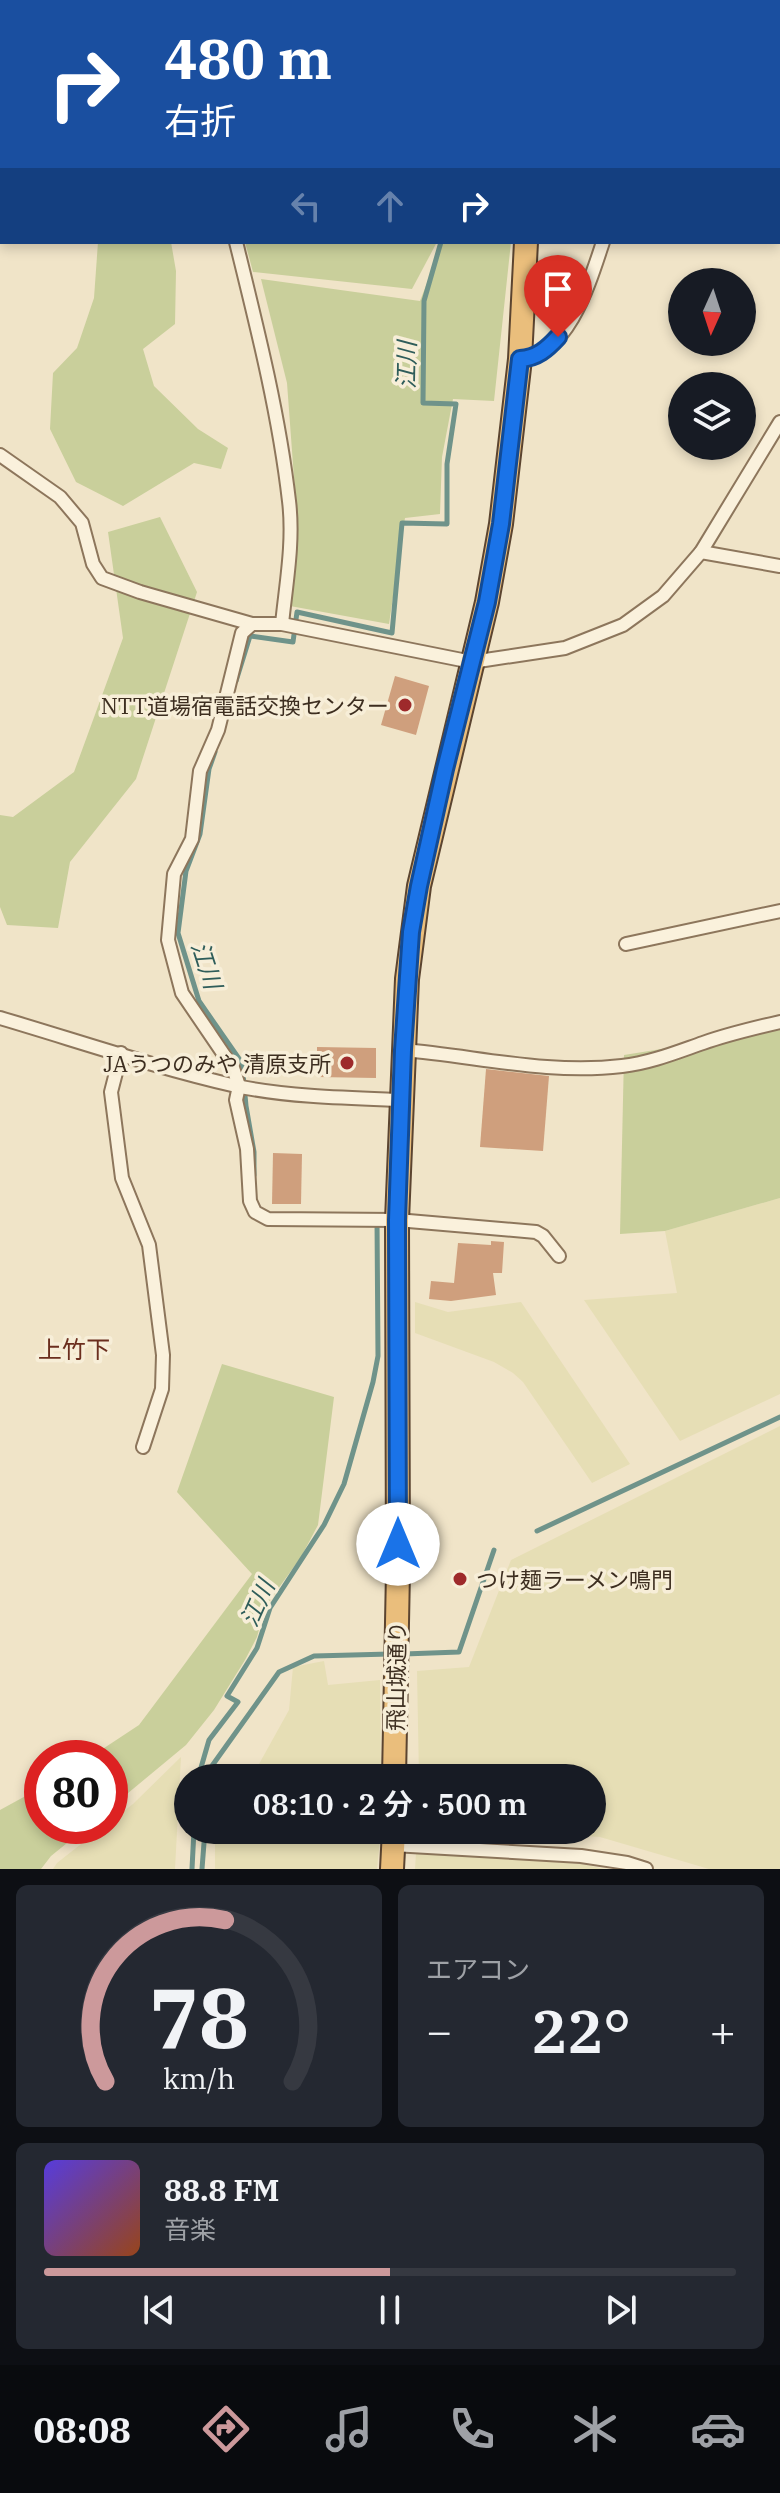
<!DOCTYPE html>
<html lang="ja">
<meta charset="utf-8">
<style>
:root{--surface:#171b24;--page:#242831;--text:#f1f3f6;--muted:#9ea1a6;--line:#363941;--accent:#cc999b}
body{margin:0;font-family:"IBM Plex Serif","Noto Sans JP",serif;background:var(--page);color:var(--text);height:100vh;display:flex;flex-direction:column;font-size:30px;white-space:nowrap}
*{box-sizing:border-box;margin:0}
p{font-size:26px;color:var(--muted)}
.icon{flex:none;width:44px;height:44px;fill:none;stroke:currentColor;stroke-width:2;stroke-linecap:round;stroke-linejoin:round}
.map{position:relative;height:1869px;overflow:hidden}
.panel{display:flex;flex-direction:column;gap:16px;padding:16px;background:#0d0f14;flex:1}
.panel>*{flex:none}
.hud{position:absolute;left:0px;top:0px;width:780px;height:244px;box-shadow:0 4px 12px #0003;background:#1a4fa0;color:#fff;overflow:hidden}
.needle{width:52px;rotate:183deg}
.tools{position:absolute;left:668px;top:268px;display:grid;gap:16px}
.tools a{display:grid;place-items:center;width:88px;height:88px;border-radius:50%;background:var(--surface);box-shadow:0 4px 12px #0003;font-size:40px}
.speed{position:absolute;left:24px;top:1740px;display:flex;gap:16px;font-size:40px;font-weight:700;text-align:center}
.speed>*{display:grid;place-content:center;width:104px;height:104px;border-radius:50%;background:var(--surface);box-shadow:0 4px 12px #0003;line-height:1}
.speed .limit{border:12px solid #d22;background:#fff;color:#111}
.pin{position:absolute;display:grid;place-items:center;width:68px;height:68px;color:#fff;margin:-82px -34px;border-radius:50% 50% 50% 0;rotate:-45deg;box-shadow:0 0 8px #0007}
.pin .icon{rotate:45deg}
.me{position:absolute;width:88px;margin:-44px;rotate:0deg;stroke-linejoin:round;filter:drop-shadow(0 0 6px #0008)}
.turn{display:flex;align-items:center;gap:28px;height:168px;padding:0 32px;font-size:36px}
.turn .icon{width:104px;height:104px;stroke-width:2.5}
.turn b{display:block;font-size:56px;line-height:68px}
.lanes{display:flex;align-items:center;height:76px;padding:0 32px;background:#0003;justify-content:center;gap:40px;direction:ltr}
.lanes .off{opacity:.35}
.big{font-size:60px;font-weight:600;line-height:1.1}
.panel .widget{flex:1;display:flex;flex-direction:column;justify-content:center;gap:12px;min-width:0;padding:0 28px;border-radius:12px;background:var(--page)}
.panel .dial{align-items:center;gap:0}
.dial svg{height:208px;overflow:visible;fill:none;stroke:var(--line);stroke-width:7;stroke-linecap:round;text-anchor:middle}
.dial text{fill:var(--text);stroke:none}
.song{display:flex;align-items:center;gap:24px}
.cover{width:96px;height:96px;border-radius:12px;background:linear-gradient(135deg,hsl(250 70% 55%),hsl(20 70% 35%))}
.played{height:8px;border-radius:4px;background:linear-gradient(90deg,var(--accent) 50%,var(--line) 50%)}
.keys{display:flex;justify-content:space-around;direction:ltr}
.heat{display:flex;justify-content:space-between;align-items:center;font-size:44px;direction:ltr}
.panel .tiles{flex:1;display:grid;gap:16px;grid-template-columns:1fr 1fr}
.widget:last-child{grid-column:span 2}
.trip{position:absolute;left:174px;top:1764px;width:432px;height:80px;border-radius:40px;background:var(--surface);box-shadow:0 4px 12px #0003;font-weight:600;line-height:80px;text-align:center}
.tab-bar{display:flex;height:128px;justify-content:space-around;align-items:center;background:#090b0e;color:var(--muted)}
.tab-bar .icon{width:56px;height:56px}
.tab-bar .on{color:var(--accent)}
.tab-bar b{font-size:36px;color:var(--text)}
.map>svg:first-child{display:block}
.farmland{fill:#e6deb5}
.green{fill:#c9cf9b}
.lines{fill:none;stroke-linecap:round;stroke-linejoin:round}
.stream{stroke:#6f938a;stroke-width:5}
.building{fill:#cf9f7d}
.minor-casing{stroke:#8d765c;stroke-width:16}
.trunk-casing{stroke:#5b4430;stroke-width:26}
.minor{stroke:#faf1dc;stroke-width:12}
.trunk{stroke:#eabe7c;stroke-width:22}
.route-casing{stroke:#114b97;stroke-width:20}
.route{stroke:#1a73e8;stroke-width:14}
.poi-dot{fill:#9e2a2b;stroke:#f7eed8;stroke-width:3}
.labels{text-anchor:middle;dominant-baseline:central;stroke-width:7;stroke-linejoin:round;paint-order:stroke}
.poi-label{font-size:22px;fill:#3d2e20;stroke:#f7eed8;text-anchor:end}
.street-label{font-size:22px;fill:#3d2e20;stroke:#f7eed8}
.water-label{font-size:24px;font-style:italic;fill:#2f5d5a;stroke:#f7eed8}
.neighbourhood-label{font-size:24px;fill:#6b2e1e;stroke:#f7eed8}
</style>
<div class="map">
<svg width="780" height="1869" viewBox="0 0 780 1869">
<rect width="100%" height="100%" fill="#f0e4c8"/>
<g class="farmland">
<polygon points="780,1198 780,1394 680,1441 584,1300 677,1293 665,1231"/>
<polygon points="415,1302 448,1312 521,1302 630,1464 592,1483 523,1382 513,1373 494,1362 415,1333"/>
<polygon points="780,1426 780,1869 709,1869 600,1837 487,1830 592,1830 592,1778 419,1778 417,1671 469,1667 511,1560"/>
<polygon points="324,1661 328,1685 380,1680 381,1778 247,1778 254,1773 289,1710 293,1667"/>
<polygon points="181,1757 175,1869 53,1869 57,1863 104,1826 110,1826 110,1822 133,1804"/>
<polygon points="215,1830 381,1830 377,1869 215,1869"/>
<polygon points="416,1853 583,1864 604,1869 415,1869"/>
</g>
<g class="green">
<polygon points="98,242 171,242 176,271 175,324 143,349 154,386 198,429 228,448 221,469 194,463 123,506 76,482 50,429 53,373 77,348 94,298"/>
<polygon points="245,242 437,242 412,289 253,272"/>
<polygon points="443,242 511,242 494,401 453,399 442,457 440,514 405,518 389,624 290,606 296,505 287,383 261,279 420,301"/>
<polygon points="160,517 197,592 136,779 70,862 58,928 7,925 0,907 0,815 13,817 74,772 123,638 108,532"/>
<polygon points="780,1030 780,1198 665,1231 620,1234 624,1055"/>
<polygon points="222,1364 334,1397 318,1525 301,1557 265,1607 257,1637 245,1660 214,1710 186,1745 110,1808 110,1758 89,1758 139,1725 252,1574 177,1492"/>
<polygon points="42,1787 42,1826 88,1826 51,1856 41,1869 0,1869 0,1810"/>
</g>
<g class="lines">
<g class="stream">
<polyline points="523,2 523,0"/>
<polyline points="236,681 250,636 293,642 297,612 392,633 402,523 447,524 447,464 456,404 423,403 424,301 441,242"/>
<polyline points="215,752 209,769 200,834 186,871 178,933 199,1001 242,1063 246,1106 254,1152 254,1175"/>
<polyline points="537,1531 780,1417"/>
<polyline points="404,1654 459,1652 494,1550"/>
<polyline points="198,1778 209,1740 238,1702 227,1696 257,1648 270,1608 324,1525 344,1484 373,1382 378,1356 377,1220"/>
<polyline points="208,1778 209,1770 279,1672 314,1656 390,1654"/>
<polyline points="192,1869 194,1830"/>
<polyline points="202,1869 205,1830"/>
</g>
</g>
<g class="building">
<polygon points="555,274 574,275 574,296 565,313 547,312 548,281"/>
<polygon points="395,676 429,686 416,735 381,725"/>
<polygon points="317,1047 376,1048 376,1078 317,1077"/>
<polygon points="486,1069 549,1076 543,1151 480,1147"/>
<polygon points="273,1153 302,1154 301,1204 272,1204"/>
<polygon points="491,1241 504,1242 502,1273 493,1273 496,1295 451,1301 429,1299 431,1281 454,1283 458,1243 491,1245"/>
</g>
<g class="lines">
<g class="minor-casing">
<g id="minor">
<polyline points="311,2 312,0"/>
<path d="M236,242C257,327 279,414 289,501C294,542 286,584 282,624"/>
<path d="M520,359C569,355 590,281 603,242"/>
<polyline points="0,455 60,497 82,523 93,564 102,578 140,592 252,624"/>
<polyline points="701,552 780,566"/>
<polyline points="626,944 780,911"/>
<path d="M0,1018C78,1041 157,1068 236,1086C290,1097 347,1098 402,1100"/>
<path d="M403,1050C476,1056 548,1075 622,1066C650,1063 677,1052 703,1043C728,1034 754,1028 780,1022"/>
<polyline points="121,1053 111,1092 122,1178 149,1245 163,1355 162,1389 143,1447"/>
<polyline points="559,1256 543,1236 536,1232 397,1220 268,1219 255,1212 250,1201 247,1149 236,1100 239,1086 233,1068 182,993 168,940 174,874 192,839 200,771 218,730 242,633 252,624 282,624 472,662 565,648 623,625 663,596 701,552 780,422"/>
<polyline points="393,1845 581,1856 627,1863 646,1869"/>
</g>
</g>
<g class="trunk-casing">
<g id="trunk">
<polyline points="543,2 543,0"/>
<polyline points="394,1778 398,1571 397,1220 407,979 419,886 487,602 501,524 520,359 526,242"/>
<polyline points="392,1869 394,1830"/>
</g>
</g>
<use href="#minor" class="minor"/>
<use href="#trunk" class="trunk"/>
</g>
<g class="lines">
<g class="route-casing">
<path id="route" d="M398,1544L397,1220L403,1050L411,932L419,886L445,769L487,602L501,524L520,359C537,358 547,349 558,337"/>
</g>
<use href="#route" class="route"/>
</g>
<g class="poi-dot">
<circle cx="405" cy="705" r="8"/>
<circle cx="347" cy="1063" r="8"/>
<circle cx="460" cy="1579" r="8"/>
</g>
<g class="labels">
<g class="poi-label">
<text x="389" y="705">NTT道場宿電話交換センター</text>
<text x="331" y="1063">JAうつのみや 清原支所</text>
<text x="476" y="1579" text-anchor="start">つけ麺ラーメン鳴門</text>
</g>
<g class="street-label">
<text transform="translate(396 1676) rotate(-89)">飛山城通り</text>
</g>
<g class="water-label">
<text transform="translate(406 365) rotate(-89)">江川</text>
<text transform="translate(207 965) rotate(72)">江川</text>
<text transform="translate(257 1603) rotate(-66)">江川</text>
</g>
<g class="neighbourhood-label">
<text x="74" y="1349">上竹下</text>
</g>
</g>
</svg>
<div class="tools">
<a><svg class="needle" viewBox="-14 -14 28 28"><path d="M0-13l5 13h-10z" fill="#e53935"/><path d="M0 13l5-13h-10z" fill="#9ea1a6"/></svg></a>
<a><svg class="icon" aria-label="layers" viewBox="0 0 24 24"><path d="M12 4l9 5-9 5-9-5zM3 14l9 5 9-5"/></svg></a>
</div>
<div class="speed"><div class="limit">80</div></div>
<div class="pin" style="left:558px;top:337px;background:#d93025"><svg class="icon" aria-label="arrive" viewBox="0 0 24 24"><path d="M6 21V4h12l-3 4 3 4H6"/></svg></div>
<svg class="me" style="left:398px;top:1544px" viewBox="-20 -20 40 40"><circle r="19" fill="#fff"/><path d="M0-13L10 11 0 6-10 11z" fill="#1a73e8"/></svg>
<div class="trip">08:10 · 2 分 · 500 m</div>
<div class="hud">
<div class="turn"><svg class="icon" aria-label="right" viewBox="0 0 24 24"><path d="M7 20v-9h11M14 6l5 5-5 5"/></svg><div><b>480 m</b>右折</div></div>
<div class="lanes"><svg class="icon off" aria-label="left" viewBox="0 0 24 24"><path d="M17 20v-9H6M10 6l-5 5 5 5"/></svg><svg class="icon off" aria-label="ahead" viewBox="0 0 24 24"><path d="M12 20V5M6 11l6-6 6 6"/></svg><svg class="icon" aria-label="right" viewBox="0 0 24 24"><path d="M7 20v-9h11M14 6l5 5-5 5"/></svg></div>
</div>
</div>
<section class="panel">
<div class="tiles">
<div class="widget dial"><svg viewBox="0 0 100 80">
<path d="M14 69A42 42 0 1 1 86 69"/>
<path d="M14 69A42 42 0 0 1 60 7" stroke="#cc999b"/>
<text x="50" y="56" font-size="32" font-weight="700">78</text>
<text x="50" y="72" font-size="11">km/h</text>
</svg></div>
<div class="widget"><p>エアコン</p>
<div class="heat"><a>−</a><b class="big">22°</b><a>+</a></div>
</div>
<div class="widget">
<div class="song"><i class="cover"></i><div><b>88.8 FM</b><p>音楽</p></div></div>
<div class="played"></div>
<div class="keys"><svg class="icon" aria-label="previous" viewBox="0 0 24 24"><path d="M18 5L8 12l10 7zM5 5v14"/></svg><svg class="icon" aria-label="pause" viewBox="0 0 24 24"><path d="M8 5v14M16 5v14"/></svg><svg class="icon" aria-label="next" viewBox="0 0 24 24"><path d="M6 5l10 7-10 7zM19 5v14"/></svg></div>
</div>
</div>
</section>
<nav class="tab-bar">
<b>08:08</b>
<svg class="icon on" aria-label="directions" viewBox="0 0 24 24"><path d="M12 3l9 9-9 9-9-9zM9 14v-3h6M13 9l2 2-2 2"/></svg>
<svg class="icon" aria-label="music" viewBox="0 0 24 24"><path d="M9 18V5l10-2v13"/><circle cx="6" cy="18" r="3"/><circle cx="16" cy="16" r="3"/></svg>
<svg class="icon" aria-label="phone" viewBox="0 0 24 24"><path d="M5 4h4l2 5-3 2q2 4 5 5l2-3 5 2v4C11 20 4 13 5 4z"/></svg>
<svg class="icon" aria-label="climate" viewBox="0 0 24 24"><path d="M12 3v18M4 7l16 10M4 17L20 7"/></svg>
<svg class="icon" aria-label="car" viewBox="0 0 24 24"><path d="M5 17H2v-5l4-1 3-4h7l3 4 3 1v5h-3M9 17h6M6 11h13"/><circle cx="7" cy="17" r="2"/><circle cx="17" cy="17" r="2"/></svg>
</nav>
